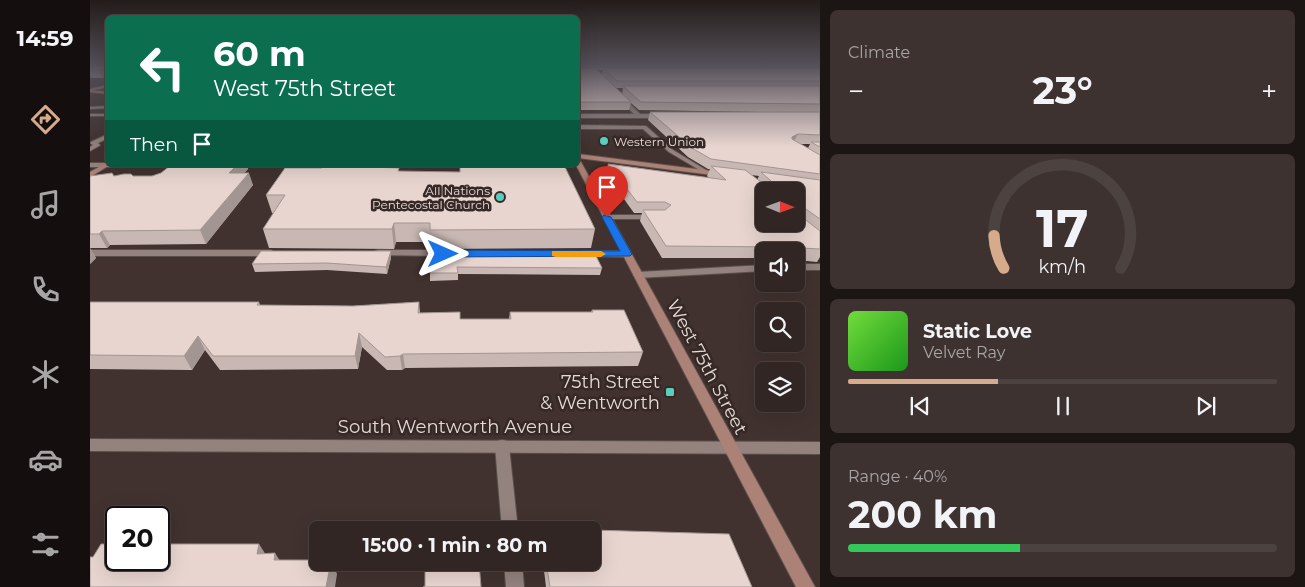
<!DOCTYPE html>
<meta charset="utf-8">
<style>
:root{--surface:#312623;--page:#3d3230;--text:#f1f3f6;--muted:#a8a5a6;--line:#4c4341;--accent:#d6ab8b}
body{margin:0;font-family:Montserrat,sans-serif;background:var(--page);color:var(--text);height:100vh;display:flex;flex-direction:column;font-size:19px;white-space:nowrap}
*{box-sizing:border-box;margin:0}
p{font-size:16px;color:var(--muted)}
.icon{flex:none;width:28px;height:28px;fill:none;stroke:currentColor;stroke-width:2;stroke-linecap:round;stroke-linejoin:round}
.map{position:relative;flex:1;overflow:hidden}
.details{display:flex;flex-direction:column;gap:10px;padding:10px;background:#1b1513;width:485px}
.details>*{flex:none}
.banner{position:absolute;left:15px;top:15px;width:475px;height:152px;border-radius:8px;box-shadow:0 5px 20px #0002,0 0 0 1px var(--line);background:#0b6e4f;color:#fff;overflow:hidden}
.needle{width:32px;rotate:91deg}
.fabs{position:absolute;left:665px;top:182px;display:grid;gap:10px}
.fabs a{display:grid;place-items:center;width:50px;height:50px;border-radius:8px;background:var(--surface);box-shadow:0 5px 20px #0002,0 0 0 1px var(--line);font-size:25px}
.speed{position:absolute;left:15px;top:506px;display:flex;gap:10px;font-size:25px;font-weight:700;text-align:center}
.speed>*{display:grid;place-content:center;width:65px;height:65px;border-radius:50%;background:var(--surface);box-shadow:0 5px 20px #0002,0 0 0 1px var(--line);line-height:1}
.speed .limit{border:2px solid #111;border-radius:8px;background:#fff;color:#111}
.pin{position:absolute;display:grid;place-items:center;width:42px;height:42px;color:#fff;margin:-51px -21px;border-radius:50% 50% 50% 0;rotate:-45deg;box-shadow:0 0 5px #0007}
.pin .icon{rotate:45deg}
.me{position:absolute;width:55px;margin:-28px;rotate:90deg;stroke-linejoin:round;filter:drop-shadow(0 0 4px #0008)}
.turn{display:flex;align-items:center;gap:18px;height:105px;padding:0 25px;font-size:22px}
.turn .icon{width:65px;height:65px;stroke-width:2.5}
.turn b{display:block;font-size:35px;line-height:42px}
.then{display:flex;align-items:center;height:48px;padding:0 25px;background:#0003;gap:10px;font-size:19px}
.big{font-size:38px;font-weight:700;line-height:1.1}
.details .widget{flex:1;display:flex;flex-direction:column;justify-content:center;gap:8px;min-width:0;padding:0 18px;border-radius:8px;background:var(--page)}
.details .dial{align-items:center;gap:0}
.dial svg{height:130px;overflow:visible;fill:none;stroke:var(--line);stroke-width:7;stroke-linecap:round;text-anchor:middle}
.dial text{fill:var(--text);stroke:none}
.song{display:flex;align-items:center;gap:15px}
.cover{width:60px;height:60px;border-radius:8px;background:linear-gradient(135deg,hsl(100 70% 55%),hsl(120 70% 35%))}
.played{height:5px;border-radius:2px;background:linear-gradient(90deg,var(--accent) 35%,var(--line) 35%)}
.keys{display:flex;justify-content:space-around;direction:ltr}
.heat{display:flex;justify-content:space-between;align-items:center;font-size:28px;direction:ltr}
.charge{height:8px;border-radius:4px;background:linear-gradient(90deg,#34c759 40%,var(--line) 0)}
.trip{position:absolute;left:219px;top:521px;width:292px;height:50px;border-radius:8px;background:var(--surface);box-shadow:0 5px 20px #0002,0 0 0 1px var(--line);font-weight:700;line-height:50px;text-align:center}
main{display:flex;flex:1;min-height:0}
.tab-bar{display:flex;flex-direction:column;width:90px;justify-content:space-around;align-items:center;background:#140f0e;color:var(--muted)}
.tab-bar .icon{width:35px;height:35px}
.tab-bar .current{color:var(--accent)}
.tab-bar b{font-size:22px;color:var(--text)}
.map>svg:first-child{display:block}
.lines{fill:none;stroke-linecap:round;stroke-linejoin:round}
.lane-casing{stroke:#5c504d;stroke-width:2}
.street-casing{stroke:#5c504d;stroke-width:2}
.secondary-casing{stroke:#5c504d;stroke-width:2}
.lane{fill:#93827e;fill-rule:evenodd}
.street{fill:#93827e;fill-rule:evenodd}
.secondary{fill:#ac8176;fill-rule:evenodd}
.wall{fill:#c8b7b3;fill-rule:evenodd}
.shaded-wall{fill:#a29592}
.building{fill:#e8d5d0;stroke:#a29592;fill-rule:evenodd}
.route{fill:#1a73e8;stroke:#114b97}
.slow{fill:#f59e0b}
.poi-dot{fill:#59cebe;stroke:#362825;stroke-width:2}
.labels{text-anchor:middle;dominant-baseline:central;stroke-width:5;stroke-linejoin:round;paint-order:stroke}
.far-poi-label{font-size:12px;fill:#e4dad8;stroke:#362825;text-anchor:start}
.near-street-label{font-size:18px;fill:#e4dad8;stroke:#362825}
.near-poi-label{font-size:18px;fill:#e4dad8;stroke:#362825;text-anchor:end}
</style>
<main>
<nav class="tab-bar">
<b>14:59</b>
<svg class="icon current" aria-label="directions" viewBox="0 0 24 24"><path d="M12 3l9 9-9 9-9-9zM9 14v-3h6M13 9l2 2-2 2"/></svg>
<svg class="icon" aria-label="music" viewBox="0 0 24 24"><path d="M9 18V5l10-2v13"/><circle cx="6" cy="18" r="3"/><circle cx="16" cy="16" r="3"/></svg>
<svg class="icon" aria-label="phone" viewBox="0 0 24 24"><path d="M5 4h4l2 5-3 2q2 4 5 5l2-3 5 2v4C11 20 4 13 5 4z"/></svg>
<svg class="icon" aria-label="climate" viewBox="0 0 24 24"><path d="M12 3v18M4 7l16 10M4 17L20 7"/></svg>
<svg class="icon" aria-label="car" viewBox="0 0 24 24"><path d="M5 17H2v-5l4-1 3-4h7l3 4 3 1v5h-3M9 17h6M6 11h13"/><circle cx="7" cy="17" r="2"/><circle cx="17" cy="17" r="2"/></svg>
<svg class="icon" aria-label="filters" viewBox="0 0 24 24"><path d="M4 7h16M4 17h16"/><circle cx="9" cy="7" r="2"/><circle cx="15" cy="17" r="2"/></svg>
</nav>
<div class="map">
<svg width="730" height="587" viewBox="0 0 730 587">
<rect width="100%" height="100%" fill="#41322f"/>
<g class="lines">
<g class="lane-casing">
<g id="lane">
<polygon points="528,96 532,96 551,115 551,117 547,117 528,98"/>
<polygon points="18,106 18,108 0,109 0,107"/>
<rect x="0" y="114" width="18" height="2"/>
<polygon points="488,125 556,126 583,150 621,173 616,174 579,152 553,129 488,129"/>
<polygon points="18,134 18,138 8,143 10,145 9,146 0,151 0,147 3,145 0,143 1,142"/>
<polygon points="514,215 565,215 569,217 565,219 514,219"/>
<polygon points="0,250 181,250 185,253 181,256 0,256"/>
<polygon points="288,250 354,250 358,253 354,256 285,255 284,253 285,251"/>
<polygon points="493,251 536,251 540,254 536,257 490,256 489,254"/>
<rect x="706" y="264" width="24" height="6"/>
<polygon points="674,265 674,271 548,278 543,275 548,272"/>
<polygon points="412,440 417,441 419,446 428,530 412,530 405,446 407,441"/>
<polygon points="414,562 432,562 434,587 416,587"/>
</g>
</g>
<g class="street-casing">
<g id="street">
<polygon points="18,85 18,87 0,91 0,89"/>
<polygon points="488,114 572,114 575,116 572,118 488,118"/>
<polygon points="0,163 18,163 18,165 97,165 94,167 0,167"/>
<polygon points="140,165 249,165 246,167 143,167"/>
<polygon points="270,165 358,165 355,167 273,167"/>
<polygon points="0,439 730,442 730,454 0,451"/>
</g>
</g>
<g class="secondary-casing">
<g id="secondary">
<polygon points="0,90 18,92 18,94 0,92"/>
<polygon points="488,154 630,172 633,174 630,176 488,158"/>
<polygon points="488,160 491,162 725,587 706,587 486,165"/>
<polygon points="18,162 18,165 20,165 0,177 0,172"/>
</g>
</g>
<use href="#lane" class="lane"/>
<use href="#street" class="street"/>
<use href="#secondary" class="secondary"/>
</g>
<g class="wall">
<polygon points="0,65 18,65 18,76 12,78 1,78 0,76"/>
<path d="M488,65H730V257L727,262L706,260V251H674V258H572L550,221L552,213H544L516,174L518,164L619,178L617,176L620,169H618L598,157L558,120L560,112H671L549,110L541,103L539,110H488ZM507,70H513L512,74ZM526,88H533L532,94ZM710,144H720L718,148ZM661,175L669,176L667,180Z"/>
<polygon points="81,165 157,165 158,169 154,173 163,185 116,244 20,245 17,248 0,248 6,258 0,264 0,176 62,176 71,173"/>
<polygon points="234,165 286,165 286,168 309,168 309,171 505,229 501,248 340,249 340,242 306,242 304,249 179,248 173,229 184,213 182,213 176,195 232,168"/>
<polygon points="340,251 512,268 510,275 368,274 368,280 340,281"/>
<polygon points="301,258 297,274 237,270 165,272 162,264"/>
<polygon points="0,302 169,302 170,305 263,306 329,302 330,313 370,319 419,319 420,312 501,312 502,310 553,352 548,366 315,368 312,370 297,370 272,347 268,369 130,370 115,350 102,370 0,369"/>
<polygon points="453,562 502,562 662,587 456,587"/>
</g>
<g class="shaded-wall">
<polygon points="0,65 18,65 18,76 12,78 8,70 0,70"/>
<polygon points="708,134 703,143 702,137"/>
<polygon points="147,165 157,165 158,169 144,185 139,173"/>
<polygon points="280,165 286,165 287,169 279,167"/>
<polygon points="159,173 163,185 116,244 110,230"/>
<polygon points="304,223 306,242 304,249 302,229"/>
<polygon points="12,231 20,245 17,248 9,234"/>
<polygon points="0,248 6,258 0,264"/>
<polygon points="301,251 301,258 297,274 296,267"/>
<polygon points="269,333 272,347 268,369 265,356"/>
<polygon points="108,336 115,350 102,370 94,356"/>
<polygon points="313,354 315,368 312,370 310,356"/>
<polygon points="169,544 178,558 167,554"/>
<polygon points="185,553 194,567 184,560"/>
<polygon points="241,562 242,562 247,574 245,587 236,587"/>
</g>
<g class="building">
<polygon points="11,65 18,65 18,66 8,70 0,70 0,69"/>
<polygon points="488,65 489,68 505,68 541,102 488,102"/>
<polygon points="513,68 730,68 730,81 527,81"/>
<polygon points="533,86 730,86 730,104 551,102"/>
<polygon points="560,112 730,112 730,135 708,134 702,137 702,139 730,155 730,174 621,159 602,148"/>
<polygon points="721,142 730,142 730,147"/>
<path d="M518,164L636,180L621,166L655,170L679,188L681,181L671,172L730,180V219L713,207L708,214L730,231V249L692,247L576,246L553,210H575L581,205L575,202H547ZM674,191H706V224H674Z"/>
<polygon points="81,165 147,165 139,173 159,173 110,230 12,231 9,234 0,234 0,176 22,173 24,176 34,174 41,174 43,176 62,176 71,173"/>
<polygon points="234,165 280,165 279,167 309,168 308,171 370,172 370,165 474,165 505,229 340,230 340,223 304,223 302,229 173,229 195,195 176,195 195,168 232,168"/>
<polygon points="171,251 301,251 296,267 236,263 162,264"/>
<polygon points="340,251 504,252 512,268 367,267 368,273 340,273"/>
<polygon points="0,302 169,302 167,305 263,306 329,302 328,313 370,312 370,319 421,319 420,312 503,312 502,310 534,310 553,352 313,354 310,356 295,357 269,333 265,356 123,356 108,336 94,356 0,355"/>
<polygon points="451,529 493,530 451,530"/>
<polygon points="502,530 639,534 662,587 460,587 456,562 502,562"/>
<polygon points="11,544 26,544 26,560 69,560 69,544 169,544 167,554 185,553 184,560 228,560 228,562 241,562 236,587 0,587 0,557 3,557"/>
<polygon points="335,562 389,562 391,587 333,587 335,586"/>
</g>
<linearGradient id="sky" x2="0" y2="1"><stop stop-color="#241c1a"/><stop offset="0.44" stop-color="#544f58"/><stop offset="1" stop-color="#544f58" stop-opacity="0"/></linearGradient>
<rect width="730" height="147" fill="url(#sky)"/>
<polygon class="route" points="514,215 521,217 542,254 540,256 353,257 348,254 353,250 530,251 512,217"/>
<polygon class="slow" points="462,251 511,251 516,254 511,257 466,257 462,256"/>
<g class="poi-dot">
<circle cx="514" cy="141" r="5"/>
<circle cx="410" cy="197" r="5"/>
<rect x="575" y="387" width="10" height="10" rx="2.5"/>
</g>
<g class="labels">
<g class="far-poi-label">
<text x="524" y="141">Western Union</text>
<text x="400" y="190" text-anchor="end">All Nations<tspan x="400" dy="14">Pentecostal Church</tspan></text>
</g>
<g class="near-street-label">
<text transform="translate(617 367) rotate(62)">West 75th Street</text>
<text x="365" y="427">South Wentworth Avenue</text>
</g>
<g class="near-poi-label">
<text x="570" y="382">75th Street<tspan x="570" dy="21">&amp; Wentworth</tspan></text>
</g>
</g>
</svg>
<div class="fabs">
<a><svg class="needle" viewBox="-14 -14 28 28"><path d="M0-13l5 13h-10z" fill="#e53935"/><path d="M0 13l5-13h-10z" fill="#a8a5a6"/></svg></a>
<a><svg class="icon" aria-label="sound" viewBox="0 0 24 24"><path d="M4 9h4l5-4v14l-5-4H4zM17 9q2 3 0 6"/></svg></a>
<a><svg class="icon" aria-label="search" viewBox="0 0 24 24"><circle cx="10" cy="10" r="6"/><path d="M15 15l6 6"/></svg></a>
<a><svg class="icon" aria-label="layers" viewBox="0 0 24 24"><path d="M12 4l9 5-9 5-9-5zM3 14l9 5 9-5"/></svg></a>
</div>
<div class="speed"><div class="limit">20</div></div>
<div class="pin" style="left:517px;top:217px;background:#d93025"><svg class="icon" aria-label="arrive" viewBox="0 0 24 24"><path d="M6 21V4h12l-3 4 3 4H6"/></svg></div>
<svg class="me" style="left:353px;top:254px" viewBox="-20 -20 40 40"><path d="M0-17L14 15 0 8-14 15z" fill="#1a73e8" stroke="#fff" stroke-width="4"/></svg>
<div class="trip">15:00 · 1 min · 80 m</div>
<div class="banner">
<div class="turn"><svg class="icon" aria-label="left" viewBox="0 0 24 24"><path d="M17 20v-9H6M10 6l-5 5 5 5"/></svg><div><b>60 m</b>West 75th Street</div></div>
<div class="then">Then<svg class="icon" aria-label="arrive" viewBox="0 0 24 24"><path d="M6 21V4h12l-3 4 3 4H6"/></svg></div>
</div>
</div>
<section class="details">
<div class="widget"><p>Climate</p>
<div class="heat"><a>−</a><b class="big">23°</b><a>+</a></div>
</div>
<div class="widget dial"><svg viewBox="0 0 100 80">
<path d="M14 69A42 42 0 1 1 86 69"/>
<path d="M14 69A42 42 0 0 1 8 49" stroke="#d6ab8b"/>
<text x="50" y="56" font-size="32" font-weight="700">17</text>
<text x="50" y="72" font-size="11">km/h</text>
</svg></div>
<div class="widget">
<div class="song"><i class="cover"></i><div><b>Static Love</b><p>Velvet Ray</p></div></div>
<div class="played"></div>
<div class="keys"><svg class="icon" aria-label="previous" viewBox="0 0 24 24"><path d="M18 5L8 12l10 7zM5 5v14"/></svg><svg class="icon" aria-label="pause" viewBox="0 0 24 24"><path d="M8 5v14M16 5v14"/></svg><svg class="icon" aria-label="next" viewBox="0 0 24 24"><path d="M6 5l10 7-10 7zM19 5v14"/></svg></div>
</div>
<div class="widget"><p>Range · 40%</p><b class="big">200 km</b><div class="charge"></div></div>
</section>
</main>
